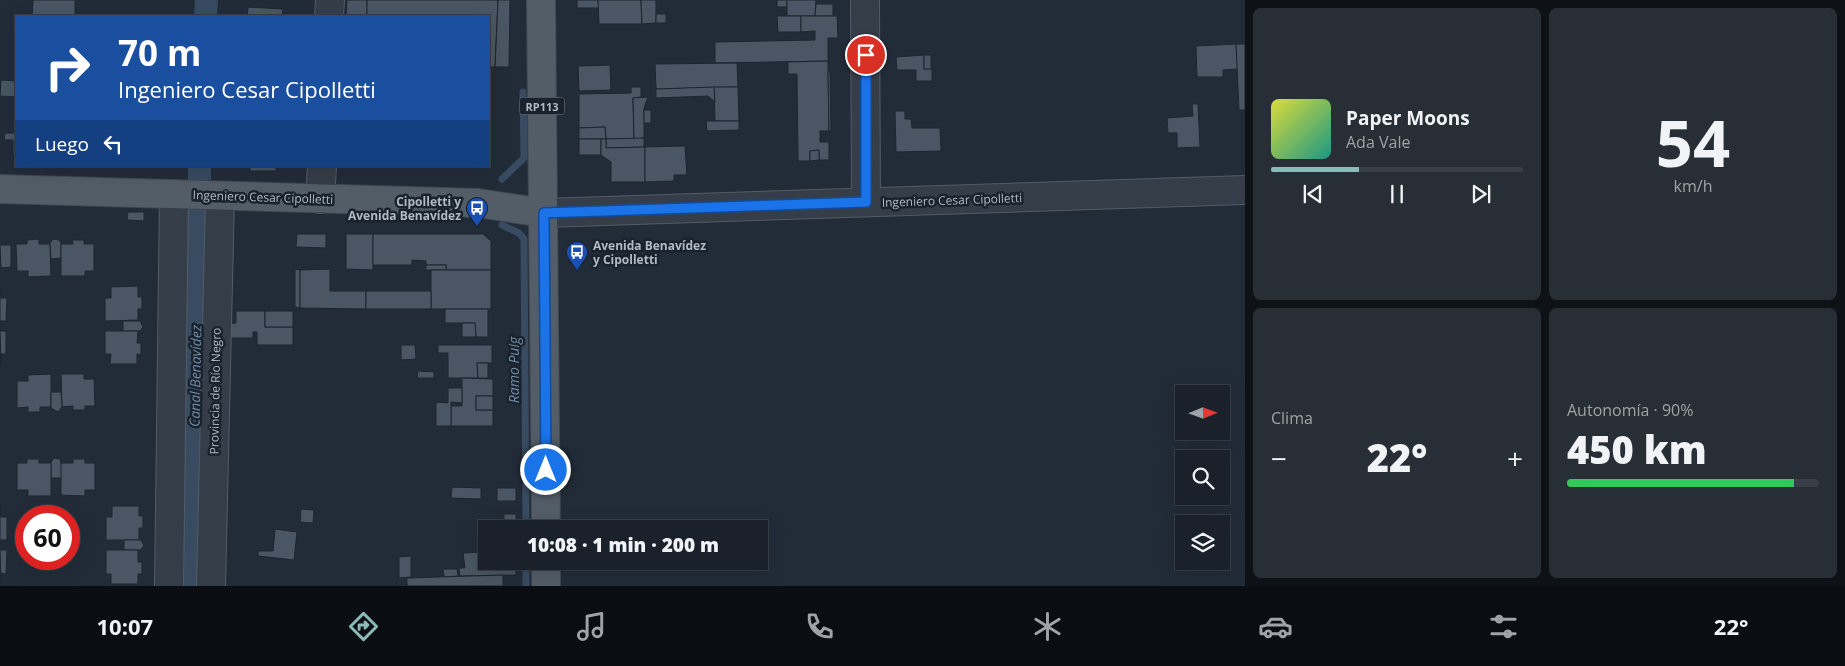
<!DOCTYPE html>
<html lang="es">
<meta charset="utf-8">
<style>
:root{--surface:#1a212a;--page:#272e36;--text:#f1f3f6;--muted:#9fa3a8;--line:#383e47;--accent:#8bbbb9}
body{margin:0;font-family:"Open Sans",sans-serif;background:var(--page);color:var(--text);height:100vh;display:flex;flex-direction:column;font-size:19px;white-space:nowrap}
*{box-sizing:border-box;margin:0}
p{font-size:16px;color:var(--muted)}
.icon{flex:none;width:28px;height:28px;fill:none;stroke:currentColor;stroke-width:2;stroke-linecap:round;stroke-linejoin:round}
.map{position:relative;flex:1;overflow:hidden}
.sheet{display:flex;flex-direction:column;gap:8px;padding:8px;background:#0e1217;width:600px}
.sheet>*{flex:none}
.hud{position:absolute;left:15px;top:15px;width:475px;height:152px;border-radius:0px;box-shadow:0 5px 20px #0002,0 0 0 1px var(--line);background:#1a4fa0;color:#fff;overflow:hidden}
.needle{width:32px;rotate:89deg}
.buttons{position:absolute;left:1175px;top:385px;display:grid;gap:10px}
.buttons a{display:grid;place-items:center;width:55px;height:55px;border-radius:0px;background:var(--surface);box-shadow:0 5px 20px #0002,0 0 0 1px var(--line);font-size:25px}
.speed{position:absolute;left:15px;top:505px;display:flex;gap:10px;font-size:25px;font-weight:700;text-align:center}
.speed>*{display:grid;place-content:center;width:65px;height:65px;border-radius:50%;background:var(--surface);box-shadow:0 5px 20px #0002,0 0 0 1px var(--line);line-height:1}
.speed .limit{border:8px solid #d22;background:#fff;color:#111}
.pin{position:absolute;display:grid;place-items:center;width:42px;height:42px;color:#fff;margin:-21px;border:2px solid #fff;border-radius:50%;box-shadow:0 1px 5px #0007}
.me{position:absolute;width:55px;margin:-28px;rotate:0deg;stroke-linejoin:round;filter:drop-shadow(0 0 4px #0008)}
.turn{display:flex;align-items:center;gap:18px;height:105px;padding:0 20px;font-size:22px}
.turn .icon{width:65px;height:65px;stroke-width:2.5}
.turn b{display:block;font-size:35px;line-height:42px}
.then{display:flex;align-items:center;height:48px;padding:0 20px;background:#0003;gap:10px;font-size:19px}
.big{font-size:38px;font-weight:800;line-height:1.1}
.sheet .card{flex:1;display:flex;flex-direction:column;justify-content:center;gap:8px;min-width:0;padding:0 18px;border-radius:8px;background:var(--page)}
.sheet .dial{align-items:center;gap:0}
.dial b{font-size:65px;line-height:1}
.song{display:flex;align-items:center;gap:15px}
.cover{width:60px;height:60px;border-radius:8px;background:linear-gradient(135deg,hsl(60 70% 55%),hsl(170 70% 35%))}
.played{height:5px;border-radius:2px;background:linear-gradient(90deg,var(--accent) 35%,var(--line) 35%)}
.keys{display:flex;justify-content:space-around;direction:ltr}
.heat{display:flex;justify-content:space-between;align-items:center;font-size:28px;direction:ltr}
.charge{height:8px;border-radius:4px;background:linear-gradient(90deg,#34c759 90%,var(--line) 0)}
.sheet .tiles{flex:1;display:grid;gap:8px;grid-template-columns:repeat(2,1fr)}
.trip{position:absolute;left:478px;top:520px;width:290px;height:50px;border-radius:0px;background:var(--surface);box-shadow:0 5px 20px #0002,0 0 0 1px var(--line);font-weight:800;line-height:50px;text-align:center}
.menu{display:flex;height:80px;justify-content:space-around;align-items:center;background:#0a0d11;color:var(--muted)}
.menu .icon{width:35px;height:35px}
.menu .current{color:var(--accent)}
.menu b{font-size:22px;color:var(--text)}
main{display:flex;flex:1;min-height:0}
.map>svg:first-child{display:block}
.water{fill:#384b60}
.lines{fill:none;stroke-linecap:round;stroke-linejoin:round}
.stream{stroke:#384b60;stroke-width:7}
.building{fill:#4a5663;stroke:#1c252f}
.minor-casing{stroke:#535c66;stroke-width:30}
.major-casing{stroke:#3e4751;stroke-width:30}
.minor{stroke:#353e48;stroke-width:28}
.major{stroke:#535d68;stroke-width:28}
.route-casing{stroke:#114b97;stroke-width:12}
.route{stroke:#1a73e8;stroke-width:9}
.labels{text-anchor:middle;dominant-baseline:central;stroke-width:5;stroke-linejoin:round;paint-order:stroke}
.shield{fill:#1a232d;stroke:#838c97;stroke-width:1}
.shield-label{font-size:11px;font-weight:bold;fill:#b0b9c4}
.street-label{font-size:12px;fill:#b0b9c4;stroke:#1a232d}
.poi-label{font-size:12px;font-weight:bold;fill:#b0b9c4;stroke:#1a232d;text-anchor:end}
.water-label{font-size:14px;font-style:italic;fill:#718ba7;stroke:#1a232d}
</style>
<main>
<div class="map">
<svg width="1245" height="586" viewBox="0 0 1245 586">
<rect width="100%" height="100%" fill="#222c38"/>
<g class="water">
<polygon points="195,0 218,0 217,16 194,16"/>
<rect x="188" y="166" width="23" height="14"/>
<polygon points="187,208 210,208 201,586 179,586"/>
</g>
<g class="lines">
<g class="stream">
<polyline points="502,179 524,158 523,92"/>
<polyline points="502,225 519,233 524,239 526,529"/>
<polyline points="526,561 526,586"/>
</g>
</g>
<g class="building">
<polygon points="33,0 75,0 75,16 32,16"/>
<polygon points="347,0 367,0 367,16 346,16"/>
<polygon points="367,0 498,0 495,67 489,67 489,16 367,16"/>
<polygon points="498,0 510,0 509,67 495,67"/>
<polygon points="577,0 598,0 599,8 577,8"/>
<polygon points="598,0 641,0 642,24 599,24"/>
<polygon points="641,0 656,0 656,23 642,24"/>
<rect x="777" y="0" width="10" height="7"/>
<polygon points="787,0 816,0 815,16 787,16"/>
<polygon points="816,4 833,4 833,16 815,16"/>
<polygon points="248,7 283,9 282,16 247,16"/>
<rect x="656" y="14" width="10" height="9"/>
<polygon points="777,16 801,16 801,32 778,32"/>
<polygon points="801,16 837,16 838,38 828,38 828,61 715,63 715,42 815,40 815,31 801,32"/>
<polygon points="1236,44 1238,69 1223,70 1223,77 1197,77 1196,46"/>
<polygon points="1236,44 1245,44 1245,110 1239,110"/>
<polygon points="924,55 924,69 932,69 932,81 916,81 916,70 897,70 896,57"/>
<rect x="924" y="55" width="7" height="14"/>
<polygon points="828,61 829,131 820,131 820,142 829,142 829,160 819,160 819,150 810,151 810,161 798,161 797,74 788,74 788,62"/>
<polygon points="737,63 738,87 656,89 655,64"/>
<polygon points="610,65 611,90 579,91 578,66"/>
<polygon points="828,72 830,72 831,131 829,131"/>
<polygon points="1,80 16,81 16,97 0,96"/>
<polygon points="631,87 641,87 641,97 633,98 634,139 606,139 605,127 579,128 579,94 631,93"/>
<polygon points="714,87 738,87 739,121 715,121"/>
<polygon points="714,87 715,102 708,96 656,98 656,89"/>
<polygon points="648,97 644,108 644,138 634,139 633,98"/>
<polygon points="1192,104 1198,104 1200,147 1177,148 1177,133 1168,133 1167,118 1193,116"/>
<rect x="644" y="110" width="7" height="13"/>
<polygon points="895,111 905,111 905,119 911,119 912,128 940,128 941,151 896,152"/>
<polygon points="706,121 739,121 739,130 707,131"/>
<polygon points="605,127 606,139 579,139 579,128"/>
<polygon points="5,133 16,133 16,155 13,154 13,140 4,140"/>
<polygon points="644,138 644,147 606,148 606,139"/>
<rect x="579" y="139" width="22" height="16"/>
<polygon points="601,139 606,139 606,148 645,147 645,182 611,182 611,162 601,155"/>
<polygon points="685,146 687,175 674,175 674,181 645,182 645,147"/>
<polygon points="819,150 819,160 810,161 810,151"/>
<rect x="250" y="166" width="26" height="5"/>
<polygon points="128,212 144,212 144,221 127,220"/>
<polygon points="297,234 326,234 326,248 296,247"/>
<polygon points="346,234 373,234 373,270 346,269"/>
<polygon points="373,234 483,234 491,241 491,270 446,270 446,265 426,265 426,261 412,260 412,265 373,265"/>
<polygon points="39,239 39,244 50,244 51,276 28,277 28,271 17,271 16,244 27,244 27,240"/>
<polygon points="53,239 59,240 61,243 61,258 51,259 50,243"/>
<polygon points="72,240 84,240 84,244 94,244 94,271 85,271 85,276 61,276 61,244 73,244"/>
<polygon points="0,245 11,245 11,267 1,268"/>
<rect x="426" y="265" width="20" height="5"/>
<polygon points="295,269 300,270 300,308 295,307"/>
<polygon points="330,269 330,291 366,291 366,309 300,308 300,270"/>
<rect x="431" y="270" width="60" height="39"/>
<polygon points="138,286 138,297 142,297 142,309 138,309 138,320 105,321 105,298 111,298 111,287"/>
<polygon points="0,287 1,298 7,298 6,321 0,321"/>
<rect x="366" y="291" width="65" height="18"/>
<polygon points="445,309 488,309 488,337 476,337 475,323 445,323"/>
<polygon points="236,311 265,311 265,327 293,327 293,345 257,345 257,332 253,332 253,338 225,338 225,324 236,323"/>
<rect x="265" y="311" width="28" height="16"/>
<polygon points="123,321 140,321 143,327 140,331 123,331"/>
<polygon points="462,323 475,323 476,337 462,337"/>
<polygon points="0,331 6,331 6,354 1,354 1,364"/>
<polygon points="105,331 138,331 137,343 141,343 141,355 137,354 137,364 110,364 111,354 105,354"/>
<polygon points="401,345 415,345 416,359 401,360"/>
<polygon points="438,345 492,345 492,363 477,363 478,378 448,378 448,353 438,353"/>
<polygon points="477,363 488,363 488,378 478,378"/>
<polygon points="418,371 434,372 434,378 417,378"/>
<polygon points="51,374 51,407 40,407 40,412 28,412 28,407 17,408 17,381 28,381 28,375"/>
<polygon points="61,374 84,374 84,379 94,379 95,406 85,406 85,410 73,410 73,406 62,407"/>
<polygon points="462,378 493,379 493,396 476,396 476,410 493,410 493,426 451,426 451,406 462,406"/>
<polygon points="448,388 462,388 462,403 451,402 451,426 436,426 436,402 448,403"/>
<polygon points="51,392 61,392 62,407 58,412 51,408"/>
<rect x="476" y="396" width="17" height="14"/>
<polygon points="54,458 60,459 61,462 62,478 51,478 51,462"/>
<polygon points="27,459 39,459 39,463 51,463 51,496 28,496 28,490 17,490 17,463 27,463"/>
<polygon points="73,459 85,459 85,463 95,463 95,490 85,490 85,496 61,495 61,463 73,463"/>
<polygon points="452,487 481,488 481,499 451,498"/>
<rect x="497" y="488" width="19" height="13"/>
<polygon points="0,506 1,517 7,517 7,540 0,540"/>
<polygon points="112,506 139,506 139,516 143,516 143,528 139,528 139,540 106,540 106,517 112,517"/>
<polygon points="301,509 314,510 313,523 300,522"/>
<rect x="504" y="514" width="12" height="15"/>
<polygon points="275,529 297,532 294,560 258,556 258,551 273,551"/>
<polygon points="124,540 141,540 144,546 140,550 124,550"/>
<polygon points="0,550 7,550 6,574 1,573 1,583"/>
<polygon points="106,550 138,550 138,562 142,562 142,574 138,574 138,584 111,584 111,574 106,574"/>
<polygon points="486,552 486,561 516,561 516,575 460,576 459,568 465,568 463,553"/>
<polygon points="411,556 411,577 399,578 399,557"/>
<polygon points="443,569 457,569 458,576 444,577"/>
<polygon points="503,575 503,586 407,586 407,578"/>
</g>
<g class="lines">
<g class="minor-casing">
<g id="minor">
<polyline points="865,0 866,202"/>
<polyline points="329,16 330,0"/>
<polyline points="320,199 322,166"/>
<polyline points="544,213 1245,190"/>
<polyline points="169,586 174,194"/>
<polyline points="211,586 220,196"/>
</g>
</g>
<g class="major-casing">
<g id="major">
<polyline points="541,0 546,529"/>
<polyline points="0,189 478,203 544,213"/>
<polyline points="546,561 546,586"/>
</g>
</g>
<use href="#minor" class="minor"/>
<use href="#major" class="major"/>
</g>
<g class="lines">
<g class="route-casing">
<polyline id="route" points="546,470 544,213 866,202 866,55"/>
</g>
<use href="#route" class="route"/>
</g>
<defs>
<g id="bus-pin" transform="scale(1.125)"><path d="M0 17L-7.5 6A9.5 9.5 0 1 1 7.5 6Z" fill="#1a4fb4" stroke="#1a232d"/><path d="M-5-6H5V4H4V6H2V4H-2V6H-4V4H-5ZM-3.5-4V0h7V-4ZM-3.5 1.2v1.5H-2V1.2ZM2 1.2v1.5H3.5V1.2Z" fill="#fff"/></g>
</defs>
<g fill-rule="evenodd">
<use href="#bus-pin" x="477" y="208"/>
<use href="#bus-pin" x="577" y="252"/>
</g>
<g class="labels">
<rect class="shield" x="519.5" y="97.5" width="45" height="17" rx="4"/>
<g class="shield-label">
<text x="542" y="106">RP113</text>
</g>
<g class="street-label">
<text transform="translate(263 197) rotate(2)">Ingeniero Cesar Cipolletti</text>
<text transform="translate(952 200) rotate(-2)">Ingeniero Cesar Cipolletti</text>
<text transform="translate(215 391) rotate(-89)">Provincia de Río Negro</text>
</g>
<g class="poi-label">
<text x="461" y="201">Cipolletti y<tspan x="461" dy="14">Avenida Benavídez</tspan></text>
<text x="593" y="245" text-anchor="start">Avenida Benavídez<tspan x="593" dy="14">y Cipolletti</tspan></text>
</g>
<g class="water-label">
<text transform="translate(513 370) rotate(-90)">Ramo Puig</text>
<text transform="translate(195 376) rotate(-89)">Canal Benavídez</text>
</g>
</g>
</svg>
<div class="buttons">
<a><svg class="needle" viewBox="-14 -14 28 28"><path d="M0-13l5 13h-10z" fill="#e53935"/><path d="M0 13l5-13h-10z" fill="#9fa3a8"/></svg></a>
<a><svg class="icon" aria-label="search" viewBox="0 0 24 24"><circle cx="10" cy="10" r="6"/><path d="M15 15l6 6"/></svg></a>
<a><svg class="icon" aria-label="layers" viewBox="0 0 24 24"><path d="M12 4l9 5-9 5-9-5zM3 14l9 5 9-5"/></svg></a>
</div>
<div class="speed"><div class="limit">60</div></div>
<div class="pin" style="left:866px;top:55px;background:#d93025"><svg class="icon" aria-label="arrive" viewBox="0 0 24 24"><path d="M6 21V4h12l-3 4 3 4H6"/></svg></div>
<svg class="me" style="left:546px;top:470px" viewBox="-20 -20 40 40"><circle r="17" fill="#1a73e8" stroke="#fff" stroke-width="3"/><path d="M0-11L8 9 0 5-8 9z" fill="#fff"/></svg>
<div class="trip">10:08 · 1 min · 200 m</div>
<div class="hud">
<div class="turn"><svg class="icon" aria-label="right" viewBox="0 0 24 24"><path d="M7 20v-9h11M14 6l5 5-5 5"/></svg><div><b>70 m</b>Ingeniero Cesar Cipolletti</div></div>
<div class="then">Luego<svg class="icon" aria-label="left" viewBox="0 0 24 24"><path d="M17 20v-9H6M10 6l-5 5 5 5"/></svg></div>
</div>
</div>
<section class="sheet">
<div class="tiles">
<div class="card">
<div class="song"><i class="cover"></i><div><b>Paper Moons</b><p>Ada Vale</p></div></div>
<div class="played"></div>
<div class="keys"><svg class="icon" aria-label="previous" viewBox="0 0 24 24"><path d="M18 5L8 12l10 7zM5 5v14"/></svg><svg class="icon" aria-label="pause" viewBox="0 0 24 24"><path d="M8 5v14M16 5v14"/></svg><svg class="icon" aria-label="next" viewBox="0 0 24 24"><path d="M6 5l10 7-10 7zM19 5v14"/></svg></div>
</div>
<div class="card dial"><b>54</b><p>km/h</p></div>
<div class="card"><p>Clima</p>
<div class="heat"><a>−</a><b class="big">22°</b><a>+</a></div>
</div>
<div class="card"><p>Autonomía · 90%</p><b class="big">450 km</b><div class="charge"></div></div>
</div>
</section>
</main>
<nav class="menu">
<b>10:07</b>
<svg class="icon current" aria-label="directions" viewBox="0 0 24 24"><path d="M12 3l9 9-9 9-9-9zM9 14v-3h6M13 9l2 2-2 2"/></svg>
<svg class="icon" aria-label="music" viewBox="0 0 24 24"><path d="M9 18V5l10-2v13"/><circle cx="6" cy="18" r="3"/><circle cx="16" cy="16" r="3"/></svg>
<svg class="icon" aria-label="phone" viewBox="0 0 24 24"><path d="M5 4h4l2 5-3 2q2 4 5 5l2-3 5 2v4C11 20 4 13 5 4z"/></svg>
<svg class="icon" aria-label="climate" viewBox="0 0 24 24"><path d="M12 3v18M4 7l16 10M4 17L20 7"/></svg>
<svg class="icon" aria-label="car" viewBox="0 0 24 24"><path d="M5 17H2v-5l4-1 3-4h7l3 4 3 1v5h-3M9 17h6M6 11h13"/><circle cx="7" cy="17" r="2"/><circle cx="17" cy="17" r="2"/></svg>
<svg class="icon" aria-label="filters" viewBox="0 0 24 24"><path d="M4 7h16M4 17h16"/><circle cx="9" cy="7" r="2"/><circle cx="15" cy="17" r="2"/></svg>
<b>22°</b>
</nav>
